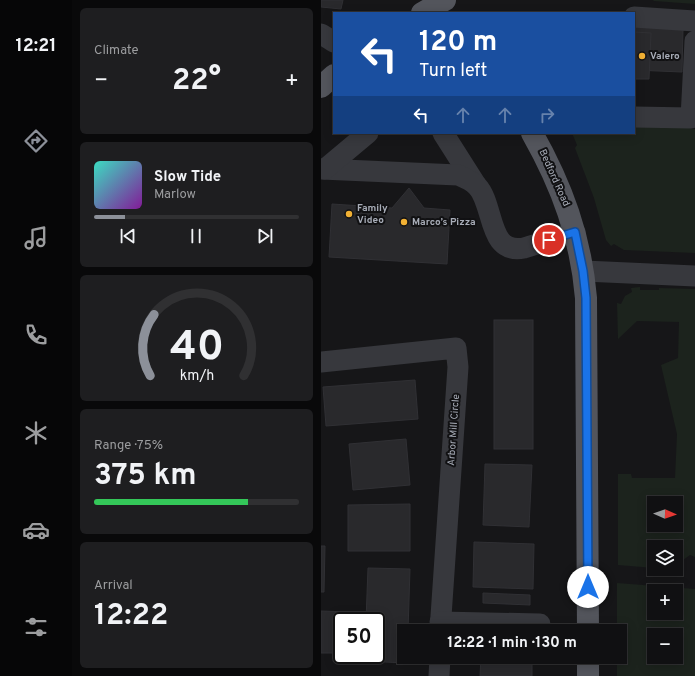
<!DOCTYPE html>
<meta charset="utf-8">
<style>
:root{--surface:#101012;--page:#1e1e20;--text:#f1f3f6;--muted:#9c9d9f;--line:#303032;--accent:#8c9099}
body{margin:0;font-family:Overpass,sans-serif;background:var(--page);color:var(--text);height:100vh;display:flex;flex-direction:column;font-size:15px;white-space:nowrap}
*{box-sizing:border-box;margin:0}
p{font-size:13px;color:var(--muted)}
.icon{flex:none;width:22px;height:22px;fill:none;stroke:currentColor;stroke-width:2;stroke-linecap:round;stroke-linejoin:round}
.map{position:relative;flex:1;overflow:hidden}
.side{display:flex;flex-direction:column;gap:8px;padding:8px;background:#09090a;width:249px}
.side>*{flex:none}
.banner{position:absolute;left:12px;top:12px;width:302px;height:122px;border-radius:0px;box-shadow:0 2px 10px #0003,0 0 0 1px var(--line);background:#1a4fa0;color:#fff;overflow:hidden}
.needle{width:26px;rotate:92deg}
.controls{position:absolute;left:326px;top:496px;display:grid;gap:8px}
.controls a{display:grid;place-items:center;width:36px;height:36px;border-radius:0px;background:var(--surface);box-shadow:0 2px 10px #0003,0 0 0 1px var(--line);font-size:20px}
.speed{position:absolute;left:12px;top:612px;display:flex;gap:8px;font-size:20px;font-weight:700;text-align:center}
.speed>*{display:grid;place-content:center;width:52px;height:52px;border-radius:50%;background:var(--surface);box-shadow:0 2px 10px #0003,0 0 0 1px var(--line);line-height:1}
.speed .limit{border:2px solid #111;border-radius:6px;background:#fff;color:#111}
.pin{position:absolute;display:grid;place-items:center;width:34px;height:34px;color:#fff;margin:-17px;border:2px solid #fff;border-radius:50%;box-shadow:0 1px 4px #0007}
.me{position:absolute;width:44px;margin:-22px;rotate:0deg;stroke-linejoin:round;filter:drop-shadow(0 0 3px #0008)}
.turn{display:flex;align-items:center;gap:14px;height:84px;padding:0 20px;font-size:18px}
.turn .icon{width:52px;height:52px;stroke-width:2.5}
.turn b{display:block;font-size:28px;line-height:34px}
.lanes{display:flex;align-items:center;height:38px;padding:0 20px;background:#0003;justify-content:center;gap:20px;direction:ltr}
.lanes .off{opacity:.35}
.big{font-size:30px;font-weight:700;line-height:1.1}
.side .card{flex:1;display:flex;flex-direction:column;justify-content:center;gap:6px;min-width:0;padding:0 14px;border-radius:6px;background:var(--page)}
.side .dial{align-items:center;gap:0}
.dial svg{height:104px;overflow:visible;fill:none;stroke:var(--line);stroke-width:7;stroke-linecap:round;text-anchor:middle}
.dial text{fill:var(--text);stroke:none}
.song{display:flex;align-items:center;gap:12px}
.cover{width:48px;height:48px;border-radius:6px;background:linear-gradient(135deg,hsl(170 70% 55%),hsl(290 70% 35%))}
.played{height:4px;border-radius:2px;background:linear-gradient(90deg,var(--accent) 15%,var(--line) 15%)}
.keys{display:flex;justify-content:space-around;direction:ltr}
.heat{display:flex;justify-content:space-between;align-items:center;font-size:22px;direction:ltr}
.charge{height:6px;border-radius:3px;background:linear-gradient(90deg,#34c759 75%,var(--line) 0)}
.trip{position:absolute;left:76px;top:624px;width:230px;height:40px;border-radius:0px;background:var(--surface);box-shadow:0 2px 10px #0003,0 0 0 1px var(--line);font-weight:700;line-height:40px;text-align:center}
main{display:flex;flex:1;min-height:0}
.tab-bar{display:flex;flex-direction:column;width:72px;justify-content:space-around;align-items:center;background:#060607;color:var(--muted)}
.tab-bar .icon{width:28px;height:28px}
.tab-bar .on{color:var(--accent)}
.tab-bar b{font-size:18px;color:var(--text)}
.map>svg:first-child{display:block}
.green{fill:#1c231d;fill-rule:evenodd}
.building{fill:#29292c;stroke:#303034}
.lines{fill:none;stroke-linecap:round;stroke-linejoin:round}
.minor{stroke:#37383d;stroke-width:21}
.major{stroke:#53555c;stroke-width:22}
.route-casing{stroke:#114b97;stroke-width:10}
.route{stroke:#1a73e8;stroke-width:7}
.poi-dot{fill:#f2b134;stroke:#111113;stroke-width:1.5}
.labels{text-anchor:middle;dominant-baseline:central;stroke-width:4;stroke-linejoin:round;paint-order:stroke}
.poi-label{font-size:10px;font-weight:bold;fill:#a8adb8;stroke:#111113;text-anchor:start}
.street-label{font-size:10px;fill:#a8adb8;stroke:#111113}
</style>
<main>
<nav class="tab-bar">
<b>12:21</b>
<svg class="icon on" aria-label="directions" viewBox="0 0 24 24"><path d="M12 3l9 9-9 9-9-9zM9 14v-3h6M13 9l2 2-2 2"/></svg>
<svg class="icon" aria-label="music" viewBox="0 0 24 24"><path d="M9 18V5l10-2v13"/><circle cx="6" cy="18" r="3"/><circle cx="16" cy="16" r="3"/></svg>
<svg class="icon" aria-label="phone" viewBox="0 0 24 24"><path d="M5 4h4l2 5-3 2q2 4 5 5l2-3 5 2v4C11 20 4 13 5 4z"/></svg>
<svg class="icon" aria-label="climate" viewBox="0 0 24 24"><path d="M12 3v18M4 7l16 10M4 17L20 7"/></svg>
<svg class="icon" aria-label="car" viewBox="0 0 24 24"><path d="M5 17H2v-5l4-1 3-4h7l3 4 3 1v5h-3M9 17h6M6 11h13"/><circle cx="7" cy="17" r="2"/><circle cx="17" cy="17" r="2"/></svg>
<svg class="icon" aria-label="filters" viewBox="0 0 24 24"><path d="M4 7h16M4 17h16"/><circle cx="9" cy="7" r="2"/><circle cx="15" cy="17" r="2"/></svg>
</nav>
<section class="side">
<div class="card"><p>Climate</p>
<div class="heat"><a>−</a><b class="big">22°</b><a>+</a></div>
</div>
<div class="card">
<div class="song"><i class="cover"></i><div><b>Slow Tide</b><p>Marlow</p></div></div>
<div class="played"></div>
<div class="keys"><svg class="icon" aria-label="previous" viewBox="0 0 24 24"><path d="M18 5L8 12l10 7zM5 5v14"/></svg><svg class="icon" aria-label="pause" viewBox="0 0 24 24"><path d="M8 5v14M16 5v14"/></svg><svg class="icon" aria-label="next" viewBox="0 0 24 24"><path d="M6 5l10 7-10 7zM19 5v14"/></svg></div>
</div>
<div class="card dial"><svg viewBox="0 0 100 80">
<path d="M14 69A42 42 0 1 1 86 69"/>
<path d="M14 69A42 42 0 0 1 17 22" stroke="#8c9099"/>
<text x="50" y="56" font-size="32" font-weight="700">40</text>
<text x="50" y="72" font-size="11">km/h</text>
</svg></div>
<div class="card"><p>Range · 75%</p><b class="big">375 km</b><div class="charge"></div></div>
<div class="card"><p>Arrival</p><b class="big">12:22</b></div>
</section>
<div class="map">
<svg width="374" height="676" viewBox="0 0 374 676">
<rect width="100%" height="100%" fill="#161618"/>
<g class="green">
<polygon points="332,0 374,0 374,4 333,1"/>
<polygon points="313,120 374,129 374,253 303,250 293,244 290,246 285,240 273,198 254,148 256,145 251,133 313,133"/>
<path d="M319,287V290H338V288L374,289V557L369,555L362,560L357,570L348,569H355V547H333V568L297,565V474H310L311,478H354L356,434L340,365L357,358L358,322L316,321L297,339L296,303L300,304L304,296L311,292L310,288ZM333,503H355V525H333Z"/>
<path d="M296,583L374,589V676H296V657H299V631H296ZM333,591H355V613H333ZM333,635H355V657H333Z"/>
</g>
<g class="building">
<polygon points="0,0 22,0 20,9 0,7"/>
<polygon points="313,27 362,29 361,72 313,70"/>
<polygon points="313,32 330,33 328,79 313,79"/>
<polygon points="88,188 103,208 129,210 126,264 8,257 11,204 71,208"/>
<rect x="173" y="320" width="39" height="129"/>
<polygon points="94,380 97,419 5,426 2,387"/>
<polygon points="85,439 89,485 32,490 28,444"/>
<polygon points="164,464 211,465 208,527 162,525"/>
<polygon points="89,504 89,551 27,551 27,505"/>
<polygon points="153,542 213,544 212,589 152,587"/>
<polygon points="0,546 4,546 3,592 0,592"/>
<polygon points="47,568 89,569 87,631 83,631 83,657 86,657 85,663 43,661 44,655 55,655 55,621 45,621"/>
<polygon points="162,593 209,595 209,605 162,603"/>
<polygon points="0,611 30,612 30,621 21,621 21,653 0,653"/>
<polygon points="160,657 211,657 211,676 159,676"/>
</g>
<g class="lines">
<g class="minor">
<polyline points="313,17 374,21"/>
<polyline points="0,34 13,42"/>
<polyline points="313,117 370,118 374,41"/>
<polyline points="122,133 155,185"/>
<path d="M0,169L137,175C144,178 150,180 156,186C174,205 166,255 203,248L254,232"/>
<polyline points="4,169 47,133"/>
<polyline points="263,271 374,276"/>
<polyline points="0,362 135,348 137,367 119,631"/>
<polyline points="119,622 219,624"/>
<polyline points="118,676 119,657"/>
</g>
<g class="major">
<polyline points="101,13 124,0"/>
<polyline points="0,87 13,75"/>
<path d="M211,133C241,186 260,238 265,298L267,631"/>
<polyline points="267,657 267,676"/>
</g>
</g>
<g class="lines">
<g class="route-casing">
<polyline id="route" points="228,240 254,232 262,271 265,298 267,587"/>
</g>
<use href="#route" class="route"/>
</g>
<g class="poi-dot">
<circle cx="321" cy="56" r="4"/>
<circle cx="28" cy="214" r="4"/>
<circle cx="83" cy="222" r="4"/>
</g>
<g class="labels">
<g class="poi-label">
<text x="329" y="56">Valero</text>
<text x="36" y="208">Family<tspan x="36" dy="12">Video</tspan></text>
<text x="91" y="222">Marco’s Pizza</text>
</g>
<g class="street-label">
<text transform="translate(233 178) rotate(66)">Bedford Road</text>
<text transform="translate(133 430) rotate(-86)">Arbor Mill Circle</text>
</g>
</g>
</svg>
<div class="controls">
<a><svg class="needle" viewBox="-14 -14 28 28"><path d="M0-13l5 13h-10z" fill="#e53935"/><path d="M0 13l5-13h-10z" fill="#9c9d9f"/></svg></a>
<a><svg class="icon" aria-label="layers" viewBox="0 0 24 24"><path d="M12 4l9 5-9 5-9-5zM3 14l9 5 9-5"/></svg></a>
<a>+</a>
<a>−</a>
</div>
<div class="speed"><div class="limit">50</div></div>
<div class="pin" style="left:228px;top:240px;background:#d93025"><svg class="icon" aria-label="arrive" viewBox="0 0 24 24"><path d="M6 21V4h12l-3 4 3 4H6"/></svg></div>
<svg class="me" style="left:267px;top:587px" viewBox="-20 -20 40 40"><circle r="19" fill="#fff"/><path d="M0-13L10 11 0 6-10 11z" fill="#1a73e8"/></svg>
<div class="trip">12:22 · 1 min · 130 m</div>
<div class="banner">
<div class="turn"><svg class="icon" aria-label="left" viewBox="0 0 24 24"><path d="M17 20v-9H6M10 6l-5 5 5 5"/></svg><div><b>120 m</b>Turn left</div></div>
<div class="lanes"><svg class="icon" aria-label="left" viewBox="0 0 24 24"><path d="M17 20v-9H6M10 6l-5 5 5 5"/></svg><svg class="icon off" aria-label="ahead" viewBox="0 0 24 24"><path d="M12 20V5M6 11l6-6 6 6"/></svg><svg class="icon off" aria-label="ahead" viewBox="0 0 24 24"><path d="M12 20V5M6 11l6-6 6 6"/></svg><svg class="icon off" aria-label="right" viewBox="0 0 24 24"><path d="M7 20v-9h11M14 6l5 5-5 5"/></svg></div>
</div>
</div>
</main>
